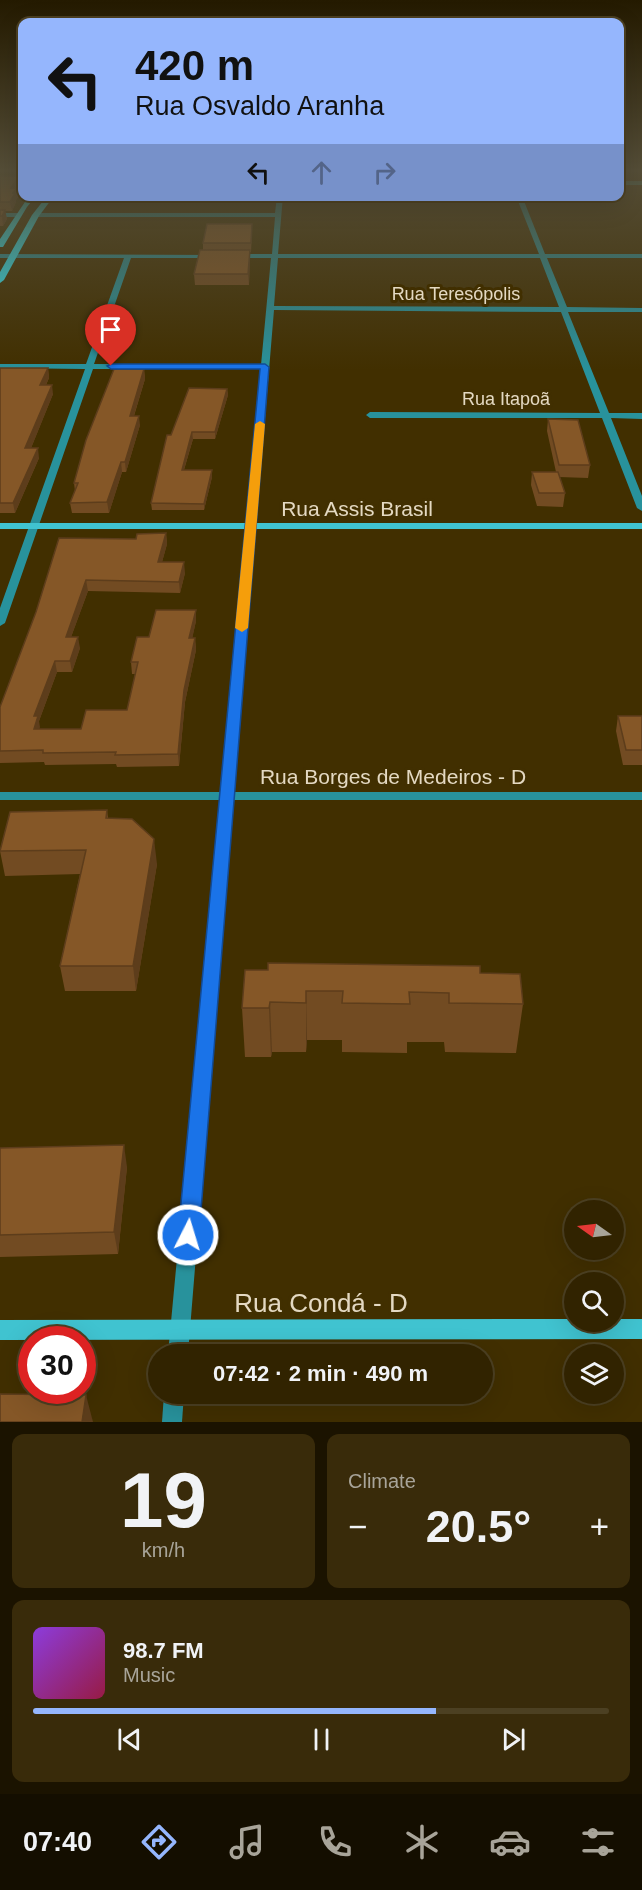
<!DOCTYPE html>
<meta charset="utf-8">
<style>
:root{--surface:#312300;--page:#392b0a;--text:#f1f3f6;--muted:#a8a499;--line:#4c4022;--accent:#95b6fd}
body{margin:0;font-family:Helvetica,sans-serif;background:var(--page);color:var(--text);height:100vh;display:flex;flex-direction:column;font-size:22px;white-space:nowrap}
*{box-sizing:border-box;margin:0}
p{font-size:20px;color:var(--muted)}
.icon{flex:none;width:33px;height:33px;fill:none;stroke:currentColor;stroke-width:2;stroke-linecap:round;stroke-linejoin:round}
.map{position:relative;height:1422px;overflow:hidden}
.sheet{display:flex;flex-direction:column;gap:12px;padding:12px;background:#1b1300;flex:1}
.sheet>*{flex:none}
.hud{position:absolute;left:18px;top:18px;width:606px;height:183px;border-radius:12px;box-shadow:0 6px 24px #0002,0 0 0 2px var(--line);background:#95b6fd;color:#111;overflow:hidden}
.needle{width:39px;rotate:284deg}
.tools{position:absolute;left:564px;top:1200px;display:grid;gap:12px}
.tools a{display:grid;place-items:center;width:60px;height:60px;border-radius:50%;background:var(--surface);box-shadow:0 6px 24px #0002,0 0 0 2px var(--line);font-size:30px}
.speed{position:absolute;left:18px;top:1326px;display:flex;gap:12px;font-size:30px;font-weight:700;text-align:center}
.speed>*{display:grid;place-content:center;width:78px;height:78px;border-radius:50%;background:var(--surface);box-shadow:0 6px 24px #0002,0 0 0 2px var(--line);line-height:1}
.speed .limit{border:9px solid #d22;background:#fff;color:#111}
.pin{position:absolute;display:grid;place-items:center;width:51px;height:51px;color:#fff;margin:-62px -26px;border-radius:50% 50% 50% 0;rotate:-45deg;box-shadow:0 0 6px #0007}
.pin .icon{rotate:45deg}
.me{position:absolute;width:66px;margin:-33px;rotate:5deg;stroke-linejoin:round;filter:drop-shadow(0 0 4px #0008)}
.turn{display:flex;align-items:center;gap:21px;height:126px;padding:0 18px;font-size:27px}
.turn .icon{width:78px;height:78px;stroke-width:2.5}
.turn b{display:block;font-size:42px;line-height:51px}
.lanes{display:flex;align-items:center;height:57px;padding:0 18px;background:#0003;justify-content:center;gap:30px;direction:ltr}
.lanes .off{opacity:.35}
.big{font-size:45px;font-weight:800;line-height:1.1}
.sheet .tile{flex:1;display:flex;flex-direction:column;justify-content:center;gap:9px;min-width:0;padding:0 21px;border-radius:12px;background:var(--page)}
.sheet .dial{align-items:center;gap:0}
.dial b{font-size:78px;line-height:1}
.song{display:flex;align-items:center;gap:18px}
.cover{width:72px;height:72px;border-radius:9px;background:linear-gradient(135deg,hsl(270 70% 55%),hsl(340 70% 35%))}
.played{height:6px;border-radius:3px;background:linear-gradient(90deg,var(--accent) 70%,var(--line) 70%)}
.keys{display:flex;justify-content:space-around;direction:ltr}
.heat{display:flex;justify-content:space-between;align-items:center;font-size:33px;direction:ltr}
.sheet .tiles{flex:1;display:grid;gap:12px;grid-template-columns:1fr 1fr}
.tile:last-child{grid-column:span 2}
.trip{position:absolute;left:148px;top:1344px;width:345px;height:60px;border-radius:30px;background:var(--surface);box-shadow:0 6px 24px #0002,0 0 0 2px var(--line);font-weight:800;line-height:60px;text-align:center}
.tab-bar{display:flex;height:96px;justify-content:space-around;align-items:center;background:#140e00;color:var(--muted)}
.tab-bar .icon{width:42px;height:42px}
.tab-bar .selected{color:var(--accent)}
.tab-bar b{font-size:27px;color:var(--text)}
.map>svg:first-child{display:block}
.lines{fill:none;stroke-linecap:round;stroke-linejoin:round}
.street{fill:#28929c;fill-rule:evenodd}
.secondary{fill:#40c3d0;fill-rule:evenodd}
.primary{fill:#2fecfd;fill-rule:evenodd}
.wall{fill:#724b22}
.shaded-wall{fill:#5d3d1b}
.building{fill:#855727;stroke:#5d3d1b;stroke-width:1.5}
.route{fill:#1a73e8;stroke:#114b97;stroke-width:1.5}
.slow{fill:#f59e0b}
.labels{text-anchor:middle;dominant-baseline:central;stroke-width:6;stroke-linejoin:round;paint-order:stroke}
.far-street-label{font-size:18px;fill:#e4d9c2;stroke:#412f00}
.street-label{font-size:21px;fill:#e4d9c2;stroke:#412f00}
.near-street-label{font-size:26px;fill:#e4d9c2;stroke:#412f00}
</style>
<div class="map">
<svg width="642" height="1422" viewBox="0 0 642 1422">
<rect width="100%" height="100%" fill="#412f00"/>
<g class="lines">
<g class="street">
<rect x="0" y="178" width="22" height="4"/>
<path d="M277,196H283L278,254H539L516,196H522L545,254H642V258H547L567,307L642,308V312H568L609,413H642V419L611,418L642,496V511L637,508L602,418H370L366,415L370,412L600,413L561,312L274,310L234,792H642V800H233L188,1354H168L220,800H0V792H221L261,369H93L5,623L0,626V608L85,369L0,368V364H86L124,258H0V254L217,255V257L215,258H131L94,364L261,365L271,258H235L232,256L235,254H272L275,217H36L33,215L36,213H275ZM278,258H540L559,307L274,306Z"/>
<polygon points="0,213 18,213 21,215 18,217 0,217"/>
<polygon points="164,1394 184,1394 182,1422 162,1422"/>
</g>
<g class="secondary">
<rect x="620" y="181" width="22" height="4"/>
<rect x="0" y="523" width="642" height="6"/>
<polygon points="574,1319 574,1322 614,1322 614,1319 642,1319 642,1339 0,1340 0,1320"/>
</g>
<g class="primary">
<polygon points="29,196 36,196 27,207 3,247 0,247 0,239"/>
<polygon points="47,196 54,196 39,216 4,280 0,283 0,272 32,215"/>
</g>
</g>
<g class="wall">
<polygon points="0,176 20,185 17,190 18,197 16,200 16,202 12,211 5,211 7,219 3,226 0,226"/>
<polygon points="252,224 252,233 251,252 250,252 249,285 195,285 194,274 203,250 203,243"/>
<polygon points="0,368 48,368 49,378 46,385 53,394 31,448 39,458 15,513 0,513"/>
<polygon points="144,369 145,379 134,416 140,425 126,472 122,472 109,513 72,513 70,503 75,491 74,483"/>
<polygon points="227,389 228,395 215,439 193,439 184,470 212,477 204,510 152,510 151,503 171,435"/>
<polygon points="548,419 590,465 588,478 559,477 565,493 563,507 537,506 531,485 532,472 556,472 547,431"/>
<polygon points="166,533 167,544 162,562 185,573 180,593 88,591 71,637 80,648 72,672 57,672 39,721 39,729 81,729 127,710 136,674 132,674 131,662 149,637 196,621 192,638 195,638 196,650 185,702 179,766 117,767 116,764 45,765 44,762 0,763 0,707 36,612 136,539"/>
<polygon points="618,716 642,716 642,765 623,765 616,731"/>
<polygon points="107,810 108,818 157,864 136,991 65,991 60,966 80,874 5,876 0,851"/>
<polygon points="245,970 480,973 523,1004 516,1053 445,1052 444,1042 407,1042 407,1053 342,1052 342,1040 307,1040 306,1052 272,1052 271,1057 245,1057 242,1008"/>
<polygon points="0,1148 127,1167 118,1254 0,1257"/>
</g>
<g class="shaded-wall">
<polygon points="19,176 20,185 17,190 18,197 16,200 16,202 12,211 10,202 11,188"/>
<polygon points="5,210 7,219 3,226 2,216"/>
<polygon points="250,250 250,260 249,285 248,274"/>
<polygon points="48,368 49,378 41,395 40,385"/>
<polygon points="144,369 145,379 131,425 130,416"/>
<polygon points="52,385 53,394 27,458 25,448"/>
<polygon points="227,389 228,395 215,439 215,432"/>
<polygon points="139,416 140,425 126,472 125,462"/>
<polygon points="192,432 193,439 182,476 182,470"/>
<polygon points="38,448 39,458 15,513 13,503"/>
<polygon points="121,462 122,472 109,513 107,502"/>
<polygon points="212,470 212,477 204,510 204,504"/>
<polygon points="166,533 167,544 159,573 158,562"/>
<polygon points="184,562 185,573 180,593 179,582"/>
<polygon points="86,580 88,591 67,648 66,637"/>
<polygon points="196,610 196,621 190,649 189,638"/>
<polygon points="78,637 80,648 72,672 70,661"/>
<polygon points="195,638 196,650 185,702 179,766 178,754 184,690"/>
<polygon points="55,661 57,672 39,721 40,727 36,741 34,729 34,716"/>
<polygon points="154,839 157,864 136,991 133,966"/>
<polygon points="306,991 307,1040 306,1052"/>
<polygon points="270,1002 272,1052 271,1057 269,1008"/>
<polygon points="124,1145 127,1167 118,1254 114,1232"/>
<polygon points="86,1395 93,1422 82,1422"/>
</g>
<g class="building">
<polygon points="0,176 19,176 11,188 17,188 13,193 15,193 10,202 0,202"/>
<polygon points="0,210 5,210 2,216 0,216"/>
<polygon points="207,224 252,224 251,243 203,243"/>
<polygon points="200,250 250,250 248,274 194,274"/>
<polygon points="0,368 48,368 40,385 52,385 25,448 38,448 13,503 0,503"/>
<polygon points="114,369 144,369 130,416 139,416 125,462 121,462 107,502 70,503 78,483 74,483 86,440"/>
<polygon points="189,388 227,389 215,432 192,432 182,470 212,470 204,504 151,503 167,435 171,435"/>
<polygon points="548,419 578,420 590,465 559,465"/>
<polygon points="532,472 558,472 565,493 539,493"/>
<polygon points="166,533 158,562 184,562 179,582 86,580 66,637 78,637 70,661 55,661 34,716 38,716 34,729 81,729 86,710 127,710 138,662 131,662 137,637 149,637 156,610 196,610 189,638 195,638 184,690 178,754 115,755 116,752 43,753 43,750 0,751 0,707 36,612 59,538 136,539 137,534"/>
<polygon points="618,716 642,716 642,750 626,750"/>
<polygon points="107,810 106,818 132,819 154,839 133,966 60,966 86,850 0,851 10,812"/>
<polygon points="268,963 480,966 480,973 520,974 523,1004 449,1003 449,993 409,992 410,1004 342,1003 343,991 306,991 306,1003 270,1002 269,1008 242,1008 245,970 268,970"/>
<polygon points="124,1145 114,1232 0,1235 0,1148"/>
<polygon points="0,1394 86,1395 82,1422 0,1422"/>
</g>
<linearGradient id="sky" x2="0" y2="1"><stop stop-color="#241a00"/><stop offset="0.46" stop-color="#544d37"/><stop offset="1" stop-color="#544d37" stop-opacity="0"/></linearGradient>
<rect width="642" height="370" fill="url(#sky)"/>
<polygon class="route" points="265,364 269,367 199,1235 196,1242 188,1245 181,1242 178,1235 260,369 111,369 107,366 111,364"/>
<polygon class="slow" points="260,421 265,424 248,628 242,632 235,628 255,424"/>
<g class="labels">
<g class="far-street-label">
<text x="456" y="294">Rua Teresópolis</text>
<text x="506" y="399">Rua Itapoã</text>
</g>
<g class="street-label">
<text x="357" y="508">Rua Assis Brasil</text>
<text x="393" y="776">Rua Borges de Medeiros - D</text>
</g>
<g class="near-street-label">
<text x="321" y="1303">Rua Condá - D</text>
</g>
</g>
</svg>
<div class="tools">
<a><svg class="needle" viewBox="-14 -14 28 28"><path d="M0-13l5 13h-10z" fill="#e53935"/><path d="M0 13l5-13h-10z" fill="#a8a499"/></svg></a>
<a><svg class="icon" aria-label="search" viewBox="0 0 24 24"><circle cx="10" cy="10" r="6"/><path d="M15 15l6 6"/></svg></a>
<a><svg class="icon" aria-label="layers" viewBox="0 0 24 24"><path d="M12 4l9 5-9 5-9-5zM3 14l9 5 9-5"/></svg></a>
</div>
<div class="speed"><div class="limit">30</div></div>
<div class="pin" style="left:111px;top:366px;background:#d93025"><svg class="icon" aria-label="arrive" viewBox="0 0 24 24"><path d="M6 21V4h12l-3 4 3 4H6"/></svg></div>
<svg class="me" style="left:188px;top:1235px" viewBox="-20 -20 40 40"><circle r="17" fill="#1a73e8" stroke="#fff" stroke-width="3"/><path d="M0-11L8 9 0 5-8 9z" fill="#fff"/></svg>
<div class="trip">07:42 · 2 min · 490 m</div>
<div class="hud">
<div class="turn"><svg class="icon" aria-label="left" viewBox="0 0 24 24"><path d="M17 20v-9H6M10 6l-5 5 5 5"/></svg><div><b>420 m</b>Rua Osvaldo Aranha</div></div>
<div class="lanes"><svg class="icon" aria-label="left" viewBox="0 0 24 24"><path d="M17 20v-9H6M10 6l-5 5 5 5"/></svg><svg class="icon off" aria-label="ahead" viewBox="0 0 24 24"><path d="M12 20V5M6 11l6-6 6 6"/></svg><svg class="icon off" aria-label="right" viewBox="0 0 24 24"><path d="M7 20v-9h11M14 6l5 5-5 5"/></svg></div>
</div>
</div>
<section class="sheet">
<div class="tiles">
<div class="tile dial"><b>19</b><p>km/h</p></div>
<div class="tile"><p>Climate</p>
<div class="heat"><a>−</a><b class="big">20.5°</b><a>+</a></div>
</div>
<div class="tile">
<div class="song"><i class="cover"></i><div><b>98.7 FM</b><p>Music</p></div></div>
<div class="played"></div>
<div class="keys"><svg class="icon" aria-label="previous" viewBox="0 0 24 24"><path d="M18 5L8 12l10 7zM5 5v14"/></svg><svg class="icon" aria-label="pause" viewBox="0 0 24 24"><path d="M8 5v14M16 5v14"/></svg><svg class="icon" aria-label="next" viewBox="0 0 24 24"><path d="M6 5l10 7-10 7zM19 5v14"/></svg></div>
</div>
</div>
</section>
<nav class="tab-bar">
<b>07:40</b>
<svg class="icon selected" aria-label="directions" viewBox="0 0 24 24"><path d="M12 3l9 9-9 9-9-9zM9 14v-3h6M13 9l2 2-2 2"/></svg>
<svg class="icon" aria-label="music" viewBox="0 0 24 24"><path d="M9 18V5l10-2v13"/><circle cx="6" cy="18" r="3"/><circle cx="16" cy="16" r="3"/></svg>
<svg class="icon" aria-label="phone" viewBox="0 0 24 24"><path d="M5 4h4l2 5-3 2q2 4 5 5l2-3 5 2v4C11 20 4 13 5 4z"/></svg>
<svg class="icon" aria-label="climate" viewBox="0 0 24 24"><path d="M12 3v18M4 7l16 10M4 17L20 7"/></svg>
<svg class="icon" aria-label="car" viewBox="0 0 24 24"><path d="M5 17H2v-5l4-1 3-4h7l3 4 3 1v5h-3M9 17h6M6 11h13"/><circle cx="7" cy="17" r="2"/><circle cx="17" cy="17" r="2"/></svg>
<svg class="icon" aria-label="filters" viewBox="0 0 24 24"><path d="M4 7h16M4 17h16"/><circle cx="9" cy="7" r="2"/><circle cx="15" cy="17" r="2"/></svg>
</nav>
